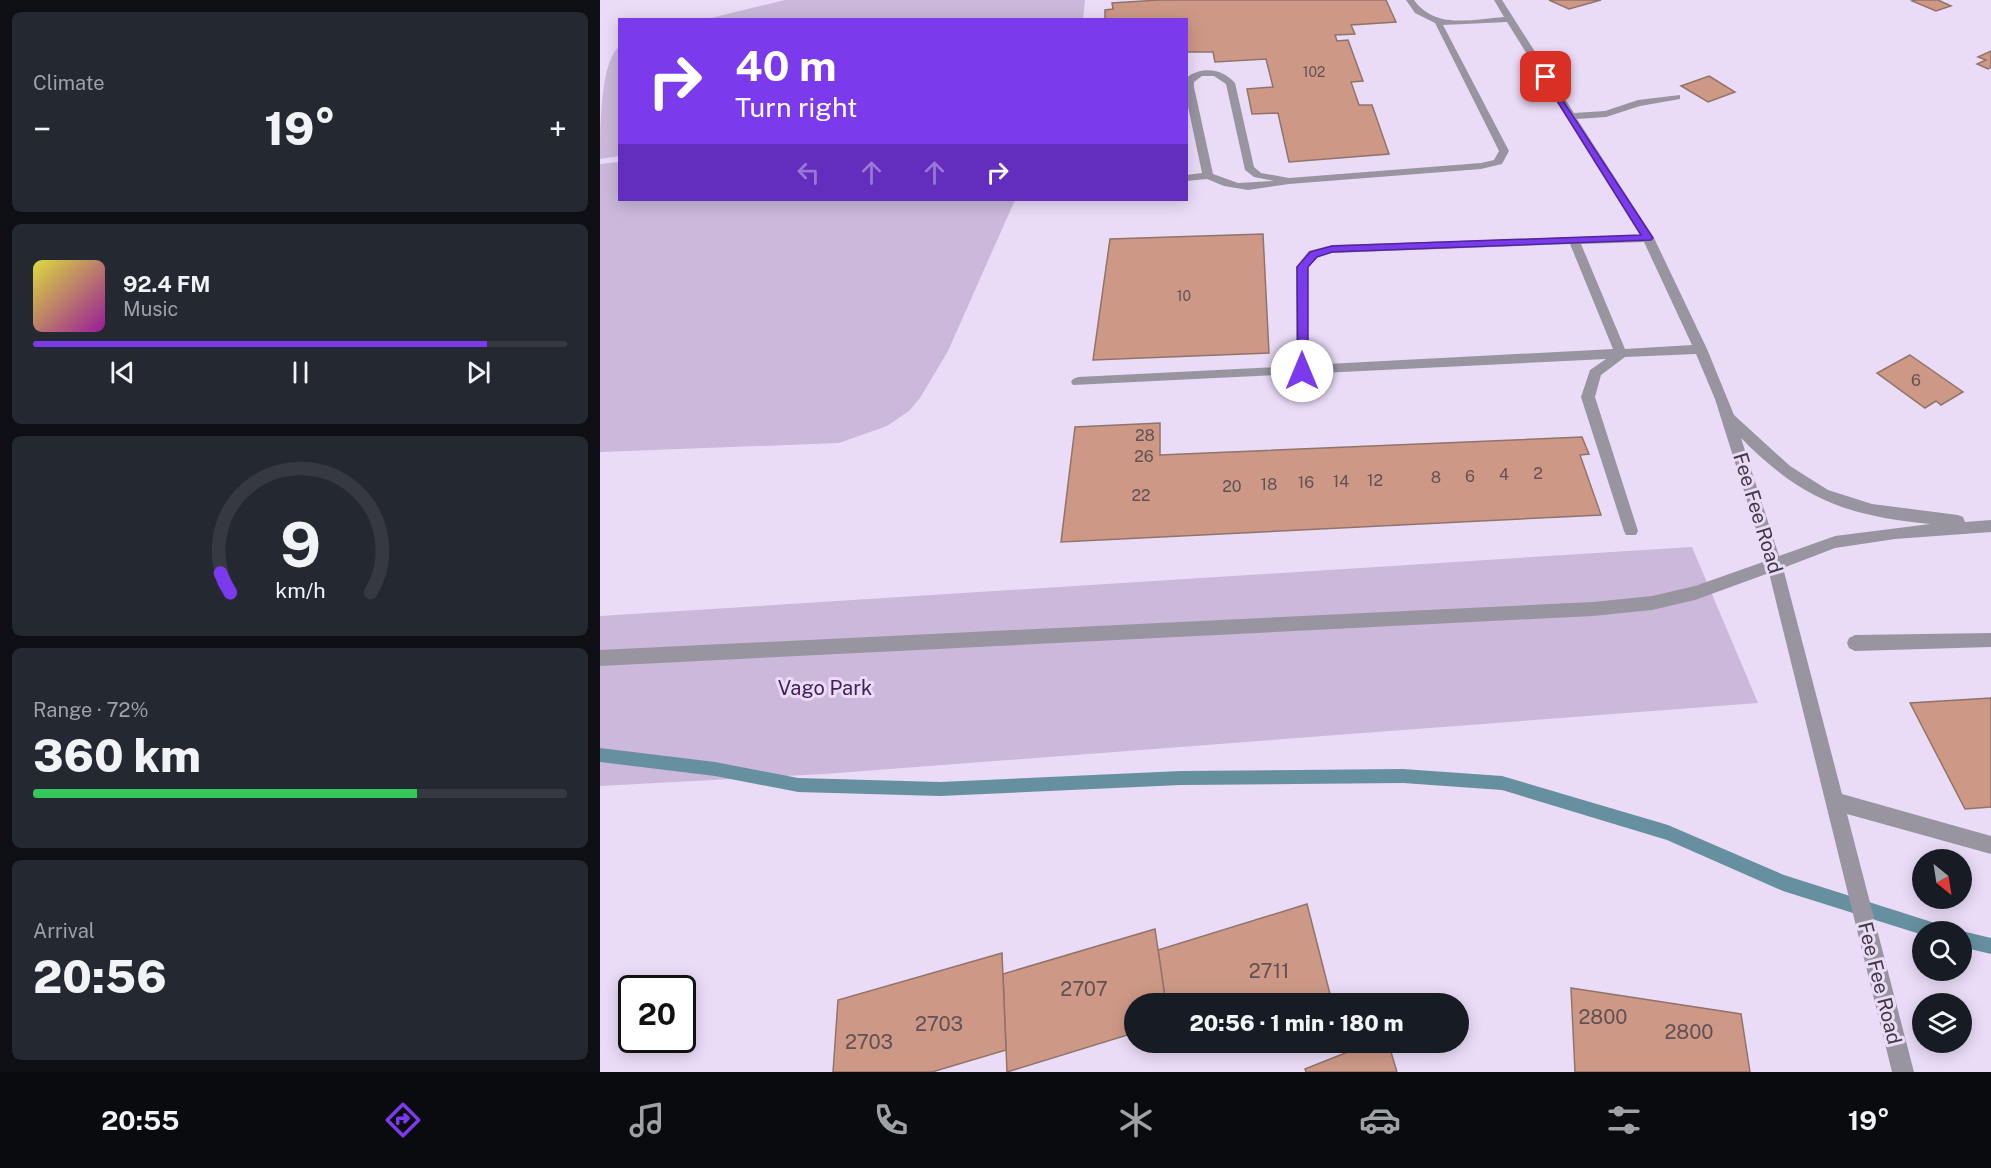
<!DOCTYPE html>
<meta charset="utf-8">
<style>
:root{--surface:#171b24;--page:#242831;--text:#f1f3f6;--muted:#9ea1a6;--line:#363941;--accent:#7c3aed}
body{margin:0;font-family:"Public Sans",sans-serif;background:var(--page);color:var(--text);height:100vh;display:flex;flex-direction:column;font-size:22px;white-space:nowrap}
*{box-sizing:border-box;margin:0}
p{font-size:20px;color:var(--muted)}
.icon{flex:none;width:33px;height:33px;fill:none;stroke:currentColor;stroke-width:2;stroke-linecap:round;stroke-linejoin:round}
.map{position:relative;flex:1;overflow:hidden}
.drawer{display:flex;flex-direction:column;gap:12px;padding:12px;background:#0d0f14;width:600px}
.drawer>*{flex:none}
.banner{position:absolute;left:18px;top:18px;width:570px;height:183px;border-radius:0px;box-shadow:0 3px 15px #0003;background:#7c3aed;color:#fff;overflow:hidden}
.needle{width:39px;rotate:150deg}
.controls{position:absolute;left:1312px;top:849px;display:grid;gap:12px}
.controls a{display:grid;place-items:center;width:60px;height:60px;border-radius:50%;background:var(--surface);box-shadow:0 3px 15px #0003;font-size:30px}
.speed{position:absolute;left:18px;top:975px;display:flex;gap:12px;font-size:30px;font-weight:700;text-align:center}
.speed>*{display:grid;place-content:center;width:78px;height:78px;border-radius:50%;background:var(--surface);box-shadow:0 3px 15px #0003;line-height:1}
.speed .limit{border:3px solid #111;border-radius:9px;background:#fff;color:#111}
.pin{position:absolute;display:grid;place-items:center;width:51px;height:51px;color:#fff;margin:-26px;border-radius:12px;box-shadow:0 3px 9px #0006}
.me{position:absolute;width:66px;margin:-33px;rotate:0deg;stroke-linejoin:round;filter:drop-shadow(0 0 4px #0008)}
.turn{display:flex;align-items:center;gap:21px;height:126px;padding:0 18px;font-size:27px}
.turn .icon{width:78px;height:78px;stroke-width:2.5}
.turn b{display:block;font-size:42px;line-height:51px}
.lanes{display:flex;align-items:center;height:57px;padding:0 18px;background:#0003;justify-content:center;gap:30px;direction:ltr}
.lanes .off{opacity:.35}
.big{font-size:45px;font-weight:800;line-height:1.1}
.drawer .card{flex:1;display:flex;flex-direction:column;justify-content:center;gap:9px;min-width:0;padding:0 21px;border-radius:9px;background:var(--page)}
.drawer .dial{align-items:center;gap:0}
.dial svg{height:156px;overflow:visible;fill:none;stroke:var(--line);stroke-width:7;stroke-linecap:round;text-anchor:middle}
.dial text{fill:var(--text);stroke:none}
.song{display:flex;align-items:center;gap:18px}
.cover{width:72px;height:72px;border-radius:9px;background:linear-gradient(135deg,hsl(60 70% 55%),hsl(300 70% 35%))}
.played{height:6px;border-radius:3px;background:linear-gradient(90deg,var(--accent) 85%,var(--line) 85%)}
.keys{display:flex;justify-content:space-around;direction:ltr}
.heat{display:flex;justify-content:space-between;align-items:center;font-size:33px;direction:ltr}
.charge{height:9px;border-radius:4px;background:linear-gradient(90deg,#34c759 72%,var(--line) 0)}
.trip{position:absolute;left:524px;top:993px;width:345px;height:60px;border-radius:30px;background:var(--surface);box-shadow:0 3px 15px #0003;font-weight:800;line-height:60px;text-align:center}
.dock{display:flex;height:96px;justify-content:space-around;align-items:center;background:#090b0e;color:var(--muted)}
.dock .icon{width:42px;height:42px}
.dock .current{color:var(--accent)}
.dock b{font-size:27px;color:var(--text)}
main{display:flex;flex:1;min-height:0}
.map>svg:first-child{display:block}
.green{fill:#cbb8da}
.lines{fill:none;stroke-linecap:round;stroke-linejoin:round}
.stream{fill:#66909f;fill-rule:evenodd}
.building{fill:#cd9986;stroke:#90746a;stroke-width:1.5}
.minor{fill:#9895a1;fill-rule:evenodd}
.route{fill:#7c3aed;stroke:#51269a;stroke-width:1.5}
.labels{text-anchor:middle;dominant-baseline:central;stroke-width:6;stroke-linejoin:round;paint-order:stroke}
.far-number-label{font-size:14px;fill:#625154}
.number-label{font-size:16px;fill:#625154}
.street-label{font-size:20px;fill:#3f3944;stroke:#eadcf7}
.park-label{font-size:20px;fill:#412056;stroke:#eadcf7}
.near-number-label{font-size:20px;fill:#625154}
</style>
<main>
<section class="drawer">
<div class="card"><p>Climate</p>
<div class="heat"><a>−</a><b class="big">19°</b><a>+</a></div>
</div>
<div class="card">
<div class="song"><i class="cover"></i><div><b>92.4 FM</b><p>Music</p></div></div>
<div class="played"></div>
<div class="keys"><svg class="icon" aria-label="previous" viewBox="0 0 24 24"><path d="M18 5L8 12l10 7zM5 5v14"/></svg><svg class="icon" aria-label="pause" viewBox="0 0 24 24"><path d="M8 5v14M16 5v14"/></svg><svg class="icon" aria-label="next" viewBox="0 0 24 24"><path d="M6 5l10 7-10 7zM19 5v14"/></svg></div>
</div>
<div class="card dial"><svg viewBox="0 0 100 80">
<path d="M14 69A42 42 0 1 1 86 69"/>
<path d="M14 69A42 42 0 0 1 9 59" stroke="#7c3aed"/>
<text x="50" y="56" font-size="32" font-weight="700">9</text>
<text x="50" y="72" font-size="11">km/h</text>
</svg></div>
<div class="card"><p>Range · 72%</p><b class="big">360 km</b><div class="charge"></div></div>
<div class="card"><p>Arrival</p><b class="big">20:56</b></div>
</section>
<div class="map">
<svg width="1391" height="1072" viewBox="0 0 1391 1072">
<rect width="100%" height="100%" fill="#eadcf7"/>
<g class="green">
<polygon points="185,0 485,0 483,19 107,19"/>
<path d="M19,47V156L0,159C0,131 0,62 19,47Z"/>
<polygon points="19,162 20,200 415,200 348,351 320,398 309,411 287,426 239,443 0,452 0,164"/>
<polygon points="1092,547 1158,703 224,774 0,786 0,616"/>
</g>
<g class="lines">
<g class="stream">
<polygon points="0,748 115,762 198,778 340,782 581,771 803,769 902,776 1068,825 1184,875 1338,924 1344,926 1346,932 1323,932 1323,935 1183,891 1067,840 902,790 803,783 581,785 340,796 198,792 115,776 0,762"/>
<polygon points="1362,931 1391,938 1391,954 1362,947"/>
</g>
</g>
<g class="building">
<polygon points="559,0 786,0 796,22 751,25 755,34 735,35 737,41 748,40 763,81 751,82 759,105 772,105 789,154 689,162 678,113 652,114 647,89 673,87 666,59 615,62 613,52 586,52 586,20 505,20 505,10 513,9 512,3"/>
<polygon points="949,0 1001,0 969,9"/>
<polygon points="1316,0 1338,0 1351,6 1336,11 1312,1"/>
<polygon points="1391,51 1391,67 1388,69 1377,64 1386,60 1378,57"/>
<polygon points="1109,76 1135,92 1108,102 1081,86"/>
<polygon points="663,234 669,353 493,360 510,239"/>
<polygon points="1310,355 1363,392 1341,405 1336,401 1325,408 1277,373"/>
<polygon points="560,423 560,455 982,437 989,454 980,455 1001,515 461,542 475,427"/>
<polygon points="1391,698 1391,807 1365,809 1310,703"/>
<polygon points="707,904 730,994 702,1004 566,1004 558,950"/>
<polygon points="555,929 566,1004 534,1004 534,1033 407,1072 403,974"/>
<polygon points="402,953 406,1050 332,1072 233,1072 238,1000"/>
<polygon points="971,988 1141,1014 1150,1072 975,1072"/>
<polygon points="773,1042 788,1042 797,1072 706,1072 705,1069"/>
</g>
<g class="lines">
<g class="minor">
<path d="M806,0H814C836,30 872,19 904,17L894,0H902L974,113L1005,111L1038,100L1080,95V99L1040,106L1006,117L977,119L1054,238L1107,349L1134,415L1190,466L1228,490L1272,504L1358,515L1363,517L1365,522L1391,520V532L1295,539L1235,548L1183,568L1242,794L1391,836V854L1247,814L1314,1072H1292L1169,573L1095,600L1052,610L993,616L0,666V650L993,602L1052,596L1095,586L1166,561L1115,399L1096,354L1025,357L1001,375L995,397L1038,531L1036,535H1026L1024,531L981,397L990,370L1006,359L473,385L471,382L473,379L478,377L696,366V267L709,251L732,245L1040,235L907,22L843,25L909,151L902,164L881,169L689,184L648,190L624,186L607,179L586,181V175L602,173L586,97V78C601,66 622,68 635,83L654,167L661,173L689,178L881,163L894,160L899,151L835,23L815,13ZM602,76H614L626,84L645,170L654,177L674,181L638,183L613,174L594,87V82ZM1044,242L1092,345L1025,349L981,244ZM970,244L1013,349L708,365V268L717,257L732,253ZM1141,438C1201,499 1247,516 1330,524L1235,536L1179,556Z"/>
<polygon points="1391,633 1391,647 1255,651 1249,648 1247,643 1249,638 1255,635"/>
</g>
</g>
<polygon class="route" points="946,75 1053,238 1051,240 732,252 717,257 708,267 708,371 706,374 698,374 697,267 710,252 732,246 1041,235 942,77"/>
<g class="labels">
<g class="far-number-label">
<text x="714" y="72">102</text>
<text x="584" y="296">10</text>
</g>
<g class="number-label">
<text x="1316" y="380">6</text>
<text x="545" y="435">28</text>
<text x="544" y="456">26</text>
<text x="938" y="473">2</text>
<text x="904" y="474">4</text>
<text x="870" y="476">6</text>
<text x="836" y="477">8</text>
<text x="775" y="480">12</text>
<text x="741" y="481">14</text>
<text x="706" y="482">16</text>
<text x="669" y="484">18</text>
<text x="632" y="486">20</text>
<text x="541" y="495">22</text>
</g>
<g class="street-label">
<text transform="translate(1158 513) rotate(73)">Fee Fee Road</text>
<text transform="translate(1280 983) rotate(76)">Fee Fee Road</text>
</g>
<g class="park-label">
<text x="225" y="688">Vago Park</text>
</g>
<g class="near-number-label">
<text x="669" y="971">2711</text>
<text x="484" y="989">2707</text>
<text x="1003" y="1017">2800</text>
<text x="339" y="1024">2703</text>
<text x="1089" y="1032">2800</text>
<text x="269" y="1042">2703</text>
</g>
</g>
</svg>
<div class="controls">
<a><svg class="needle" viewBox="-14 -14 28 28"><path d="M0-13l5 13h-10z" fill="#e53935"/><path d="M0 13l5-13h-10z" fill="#9ea1a6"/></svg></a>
<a><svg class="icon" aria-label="search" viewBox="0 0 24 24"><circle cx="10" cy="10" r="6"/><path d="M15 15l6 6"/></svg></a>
<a><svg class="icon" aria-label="layers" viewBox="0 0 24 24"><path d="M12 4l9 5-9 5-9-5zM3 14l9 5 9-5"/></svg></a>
</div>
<div class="speed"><div class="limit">20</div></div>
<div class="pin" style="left:946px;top:77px;background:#d93025"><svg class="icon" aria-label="arrive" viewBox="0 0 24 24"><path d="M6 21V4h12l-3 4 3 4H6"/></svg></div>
<svg class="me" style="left:702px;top:371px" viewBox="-20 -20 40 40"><circle r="19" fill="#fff"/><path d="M0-13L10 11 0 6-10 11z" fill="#7c3aed"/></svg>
<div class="trip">20:56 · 1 min · 180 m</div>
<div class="banner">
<div class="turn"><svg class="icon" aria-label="right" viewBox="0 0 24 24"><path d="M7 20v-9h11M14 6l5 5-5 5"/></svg><div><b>40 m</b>Turn right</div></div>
<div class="lanes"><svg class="icon off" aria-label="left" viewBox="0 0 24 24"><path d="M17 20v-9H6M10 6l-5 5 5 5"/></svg><svg class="icon off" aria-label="ahead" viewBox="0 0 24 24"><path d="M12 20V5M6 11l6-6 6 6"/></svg><svg class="icon off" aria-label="ahead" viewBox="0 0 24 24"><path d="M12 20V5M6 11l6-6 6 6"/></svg><svg class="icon" aria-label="right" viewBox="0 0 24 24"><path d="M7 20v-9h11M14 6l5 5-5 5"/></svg></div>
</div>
</div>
</main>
<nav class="dock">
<b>20:55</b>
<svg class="icon current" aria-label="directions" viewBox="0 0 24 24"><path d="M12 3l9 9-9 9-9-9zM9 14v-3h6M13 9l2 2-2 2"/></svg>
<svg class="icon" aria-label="music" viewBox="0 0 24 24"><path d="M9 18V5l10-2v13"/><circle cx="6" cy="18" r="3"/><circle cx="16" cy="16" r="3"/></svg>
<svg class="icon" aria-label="phone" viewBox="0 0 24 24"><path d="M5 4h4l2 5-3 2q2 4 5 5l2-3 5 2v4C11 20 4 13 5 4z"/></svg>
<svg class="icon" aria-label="climate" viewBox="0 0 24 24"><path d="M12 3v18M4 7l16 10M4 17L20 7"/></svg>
<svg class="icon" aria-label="car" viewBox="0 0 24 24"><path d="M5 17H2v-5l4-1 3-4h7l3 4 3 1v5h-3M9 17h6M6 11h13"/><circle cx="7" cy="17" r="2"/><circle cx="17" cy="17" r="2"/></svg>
<svg class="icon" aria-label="filters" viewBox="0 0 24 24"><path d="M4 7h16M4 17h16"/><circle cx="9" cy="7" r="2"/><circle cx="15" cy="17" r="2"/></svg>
<b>19°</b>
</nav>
